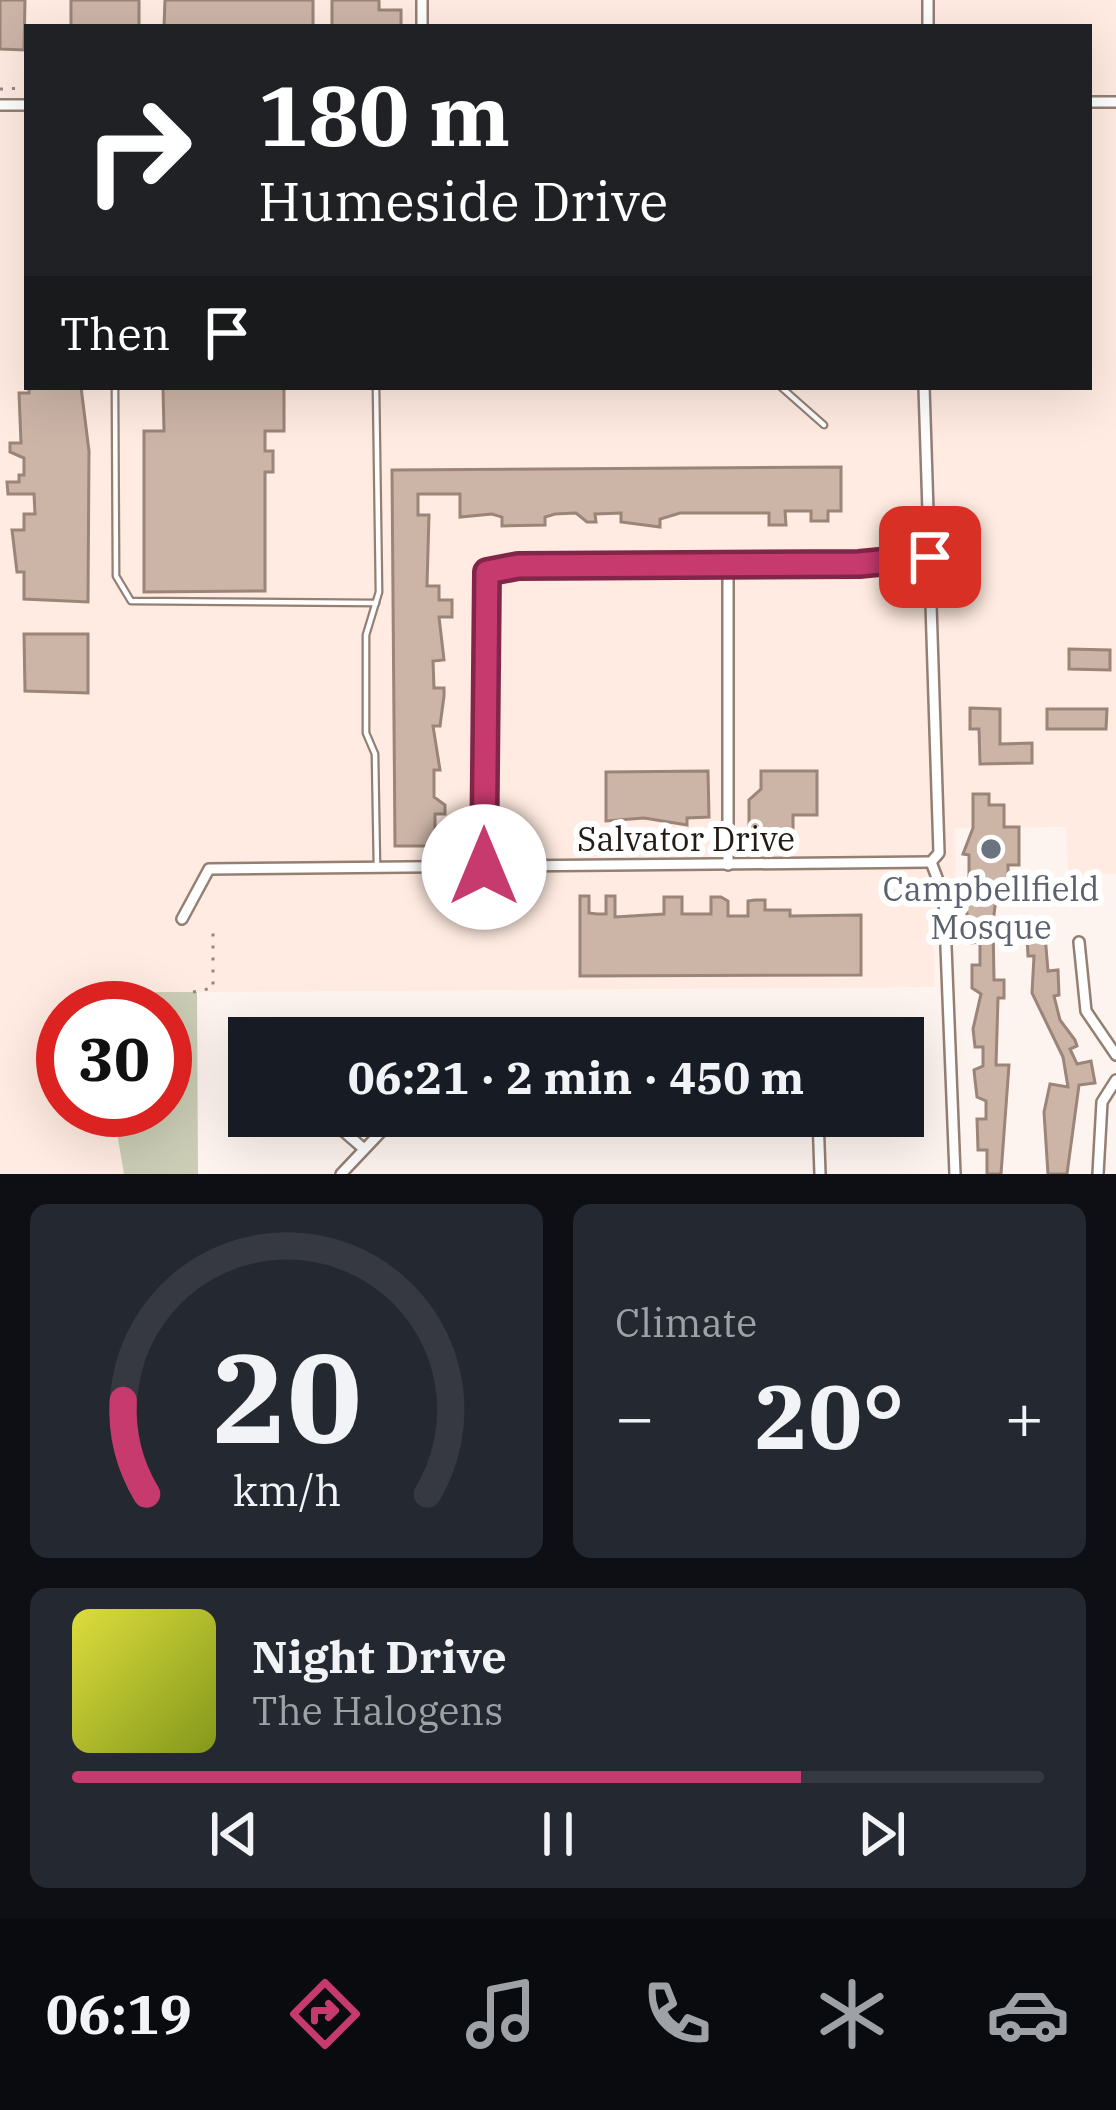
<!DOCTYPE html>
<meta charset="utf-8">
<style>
:root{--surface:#171b24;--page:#242831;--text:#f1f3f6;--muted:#9ea1a6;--line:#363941;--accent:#c63a6e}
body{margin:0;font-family:"IBM Plex Serif",serif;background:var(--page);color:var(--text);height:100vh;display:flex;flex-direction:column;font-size:45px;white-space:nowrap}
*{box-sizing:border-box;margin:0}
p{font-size:39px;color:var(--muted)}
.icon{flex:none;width:66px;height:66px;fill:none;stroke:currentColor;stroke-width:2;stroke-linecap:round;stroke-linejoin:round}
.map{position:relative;height:1174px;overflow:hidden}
.drawer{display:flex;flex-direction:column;gap:30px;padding:30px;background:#0d0f14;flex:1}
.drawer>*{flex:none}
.banner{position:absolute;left:24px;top:24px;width:1068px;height:366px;border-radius:0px;box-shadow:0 12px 48px #0002;background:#202124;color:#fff;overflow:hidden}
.speed{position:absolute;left:36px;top:981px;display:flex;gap:24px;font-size:60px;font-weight:700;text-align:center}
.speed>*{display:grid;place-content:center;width:156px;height:156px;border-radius:50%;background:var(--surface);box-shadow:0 12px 48px #0002;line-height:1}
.speed .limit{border:18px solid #d22;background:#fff;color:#111}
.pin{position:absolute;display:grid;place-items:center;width:102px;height:102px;color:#fff;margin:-51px;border-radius:24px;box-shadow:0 6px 18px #0006}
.me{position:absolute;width:132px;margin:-66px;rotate:0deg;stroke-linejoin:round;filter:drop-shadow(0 0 9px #0008)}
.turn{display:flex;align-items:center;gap:42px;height:252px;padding:0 36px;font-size:54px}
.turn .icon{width:156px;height:156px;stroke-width:2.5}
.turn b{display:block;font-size:84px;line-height:102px}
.then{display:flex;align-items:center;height:114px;padding:0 36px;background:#0003;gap:24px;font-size:45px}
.big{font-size:90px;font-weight:700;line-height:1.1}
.drawer .card{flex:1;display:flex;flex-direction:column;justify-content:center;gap:18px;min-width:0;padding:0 42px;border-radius:18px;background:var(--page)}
.drawer .dial{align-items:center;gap:0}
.dial svg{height:312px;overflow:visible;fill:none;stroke:var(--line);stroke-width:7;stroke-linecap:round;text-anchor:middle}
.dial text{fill:var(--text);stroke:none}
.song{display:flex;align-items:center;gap:36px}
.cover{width:144px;height:144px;border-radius:18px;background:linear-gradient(135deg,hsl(60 70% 55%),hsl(70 70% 35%))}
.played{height:12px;border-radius:6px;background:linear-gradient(90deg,var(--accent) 75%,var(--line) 75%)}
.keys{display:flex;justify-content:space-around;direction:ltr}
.heat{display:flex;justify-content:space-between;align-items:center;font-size:66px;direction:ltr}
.drawer .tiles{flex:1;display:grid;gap:30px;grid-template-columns:1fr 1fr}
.card:last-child{grid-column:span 2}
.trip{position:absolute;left:228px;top:1017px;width:696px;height:120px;border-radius:0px;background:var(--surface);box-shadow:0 12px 48px #0002;font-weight:700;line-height:120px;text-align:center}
.dock{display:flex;height:192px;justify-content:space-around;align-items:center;background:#090b0e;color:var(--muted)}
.dock .icon{width:84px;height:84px}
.dock .current{color:var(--accent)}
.dock b{font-size:54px;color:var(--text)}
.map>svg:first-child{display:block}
.built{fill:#ffebe1;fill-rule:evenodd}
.green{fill:#cbcdb5}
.building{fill:#ccb4a7;stroke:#9b8478;stroke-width:3}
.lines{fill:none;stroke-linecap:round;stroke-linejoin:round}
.service-casing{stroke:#957f73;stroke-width:9}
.minor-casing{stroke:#957f73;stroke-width:14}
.path{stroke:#918883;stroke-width:3;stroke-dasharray:3 9;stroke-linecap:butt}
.service{stroke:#fff;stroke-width:4.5}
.minor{stroke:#fff;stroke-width:9}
.route-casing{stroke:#812648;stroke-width:30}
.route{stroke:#c63a6e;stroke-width:21}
.worship-dot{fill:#6b7280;stroke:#fff;stroke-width:4.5}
.labels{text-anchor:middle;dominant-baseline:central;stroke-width:12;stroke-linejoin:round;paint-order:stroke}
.street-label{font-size:33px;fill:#231b16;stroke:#fff}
.worship-label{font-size:33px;fill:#5b616d;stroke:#fff}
</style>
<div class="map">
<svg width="1116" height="1174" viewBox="0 0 1116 1174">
<rect width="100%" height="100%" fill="#fef4ef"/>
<path class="built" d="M0,0H1116V874H1068L1066,827L955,828L956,902H932L935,987L90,993L92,1008H63V1110H113L124,1174H0ZM27,27H1089V387H27Z"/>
<polygon class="green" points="90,992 197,992 198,1174 124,1174 113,1110 165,1110 165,1008 93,1008"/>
<g class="building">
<polygon points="0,0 25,0 24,50 0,49"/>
<rect x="71" y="0" width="68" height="27"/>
<polygon points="165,0 313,0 313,27 164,27"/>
<polygon points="332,0 379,0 379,10 401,10 401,27 332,27"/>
<polygon points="29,387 81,387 89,451 88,602 24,599 24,572 17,572 12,530 24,530 24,514 35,514 34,494 8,494 7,482 19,482 19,475 24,475 24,458 10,452 10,443 21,443 19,393 29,393"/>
<polygon points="284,387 284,431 265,431 265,451 273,451 273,472 265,472 265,591 144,592 144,431 164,431 163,388"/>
<polygon points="841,467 841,511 828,511 828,521 811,521 811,511 785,511 786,525 769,525 769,513 680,513 660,519 660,527 621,522 621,513 595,514 596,522 587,522 576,513 555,514 545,517 545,525 502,526 502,517 492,514 460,517 460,494 418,494 418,515 429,515 427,586 439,586 439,600 452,600 452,617 439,617 444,660 433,661 434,688 444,688 444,696 440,726 433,726 440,770 434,770 434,797 445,805 445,814 435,814 435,837 445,837 445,846 395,846 392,470"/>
<polygon points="24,634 88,634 88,693 25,691"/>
<polygon points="1069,649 1110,650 1110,670 1069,669"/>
<polygon points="970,708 1000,709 1000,744 1032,743 1032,763 980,764 979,729 970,729"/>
<polygon points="1047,709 1107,709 1106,729 1047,729"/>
<polygon points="708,771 709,817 687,818 687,825 644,818 606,821 606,772"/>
<polygon points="761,771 817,771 817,815 793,815 793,834 749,828 749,800 761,789"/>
<polygon points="973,794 989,794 989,805 1004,805 1004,827 1019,827 1019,865 1008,865 1009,898 996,898 993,923 994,980 1004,980 1004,998 998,998 996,1065 1009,1065 1001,1174 987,1174 987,1150 978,1150 977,1119 986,1119 986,1101 977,1097 975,1080 974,1070 983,1066 983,1047 975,1047 973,1029 981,994 972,988 972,965 980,965 980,942 970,943 964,886 969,879 969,855 963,854 973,828"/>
<polygon points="580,896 589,896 589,913 597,914 606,914 606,896 615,896 615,917 664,914 664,897 682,897 682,914 711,914 711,897 721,897 728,901 728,916 748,916 748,901 755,900 765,900 765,910 790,910 790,916 861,915 861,975 580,976"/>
<polygon points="1045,935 1048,971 1058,970 1059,995 1054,996 1060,1020 1075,1040 1077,1046 1070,1049 1077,1064 1091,1061 1095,1083 1079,1085 1067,1174 1048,1174 1044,1112 1050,1084 1068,1087 1063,1057 1032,993 1034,956 1028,956 1027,936"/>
</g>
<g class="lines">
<g class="service-casing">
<g id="service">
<polyline points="376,387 379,592 366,635 366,733 375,754 377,868"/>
<polyline points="781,387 824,425"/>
<polyline points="115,388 116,576 131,601 376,603"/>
</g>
</g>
<g class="minor-casing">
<g id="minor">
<polyline points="422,27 422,0"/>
<polyline points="928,27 928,0"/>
<polyline points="1089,102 1116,102"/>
<polyline points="0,105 27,105"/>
<polyline points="924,387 939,853 931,862 944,896 955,1174"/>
<polyline points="870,566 931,571"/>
<polyline points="728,865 728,565"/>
<polyline points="484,867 487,571 518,566 859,564 930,557"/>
<polyline points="182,919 209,869 931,862"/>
<polyline points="1079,942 1086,1011 1116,1055"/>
<polyline points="326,1116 364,1149"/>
<polyline points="818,1116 820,1174"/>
<polyline points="341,1174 396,1116"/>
<polyline points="1098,1174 1102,1102 1116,1080"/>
</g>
</g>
<g class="path">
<polyline points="0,89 27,88"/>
<polyline points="193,992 213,988 213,927"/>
</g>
<use href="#service" class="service"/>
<use href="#minor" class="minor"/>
</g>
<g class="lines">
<g class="route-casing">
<polyline id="route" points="484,867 487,572 518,566 859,564 930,557"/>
</g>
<use href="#route" class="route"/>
</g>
<circle class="worship-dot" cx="991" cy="849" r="12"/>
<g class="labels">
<g class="street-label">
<text x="686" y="838">Salvator Drive</text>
</g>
<g class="worship-label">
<text x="991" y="888">Campbellfield<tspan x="991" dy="38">Mosque</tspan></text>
</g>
</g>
</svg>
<div class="speed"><div class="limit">30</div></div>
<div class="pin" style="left:930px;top:557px;background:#d93025"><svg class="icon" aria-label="arrive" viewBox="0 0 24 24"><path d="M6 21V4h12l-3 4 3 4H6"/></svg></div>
<svg class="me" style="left:484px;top:867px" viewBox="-20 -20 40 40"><circle r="19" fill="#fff"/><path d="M0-13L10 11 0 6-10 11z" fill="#c63a6e"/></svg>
<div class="trip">06:21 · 2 min · 450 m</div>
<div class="banner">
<div class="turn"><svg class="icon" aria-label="right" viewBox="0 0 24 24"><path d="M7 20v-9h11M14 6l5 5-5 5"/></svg><div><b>180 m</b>Humeside Drive</div></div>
<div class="then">Then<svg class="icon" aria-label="arrive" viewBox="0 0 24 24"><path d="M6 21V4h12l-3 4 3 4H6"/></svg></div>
</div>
</div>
<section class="drawer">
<div class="tiles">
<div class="card dial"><svg viewBox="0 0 100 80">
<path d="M14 69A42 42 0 1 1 86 69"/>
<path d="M14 69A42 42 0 0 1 8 45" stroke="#c63a6e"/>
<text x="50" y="56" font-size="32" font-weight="700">20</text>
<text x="50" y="72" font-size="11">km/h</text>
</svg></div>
<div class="card"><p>Climate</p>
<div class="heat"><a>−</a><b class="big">20°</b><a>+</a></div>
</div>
<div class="card">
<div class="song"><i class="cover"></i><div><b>Night Drive</b><p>The Halogens</p></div></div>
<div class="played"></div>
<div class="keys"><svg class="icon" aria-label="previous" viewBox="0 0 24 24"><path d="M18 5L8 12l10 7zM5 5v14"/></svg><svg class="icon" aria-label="pause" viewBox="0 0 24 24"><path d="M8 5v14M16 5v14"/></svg><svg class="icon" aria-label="next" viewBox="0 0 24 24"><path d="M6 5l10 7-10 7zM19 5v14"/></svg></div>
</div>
</div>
</section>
<nav class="dock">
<b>06:19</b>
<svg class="icon current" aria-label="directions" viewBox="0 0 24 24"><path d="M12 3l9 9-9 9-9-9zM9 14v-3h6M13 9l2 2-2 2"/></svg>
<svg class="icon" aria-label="music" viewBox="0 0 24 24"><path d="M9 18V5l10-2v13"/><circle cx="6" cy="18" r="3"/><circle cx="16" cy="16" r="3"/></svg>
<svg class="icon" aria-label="phone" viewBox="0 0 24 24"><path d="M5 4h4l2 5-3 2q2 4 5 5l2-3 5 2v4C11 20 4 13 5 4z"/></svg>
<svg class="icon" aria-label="climate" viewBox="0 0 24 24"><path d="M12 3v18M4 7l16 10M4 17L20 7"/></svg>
<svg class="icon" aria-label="car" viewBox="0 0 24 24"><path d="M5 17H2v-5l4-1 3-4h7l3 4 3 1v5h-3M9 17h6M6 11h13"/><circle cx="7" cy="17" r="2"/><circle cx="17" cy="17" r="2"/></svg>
</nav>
